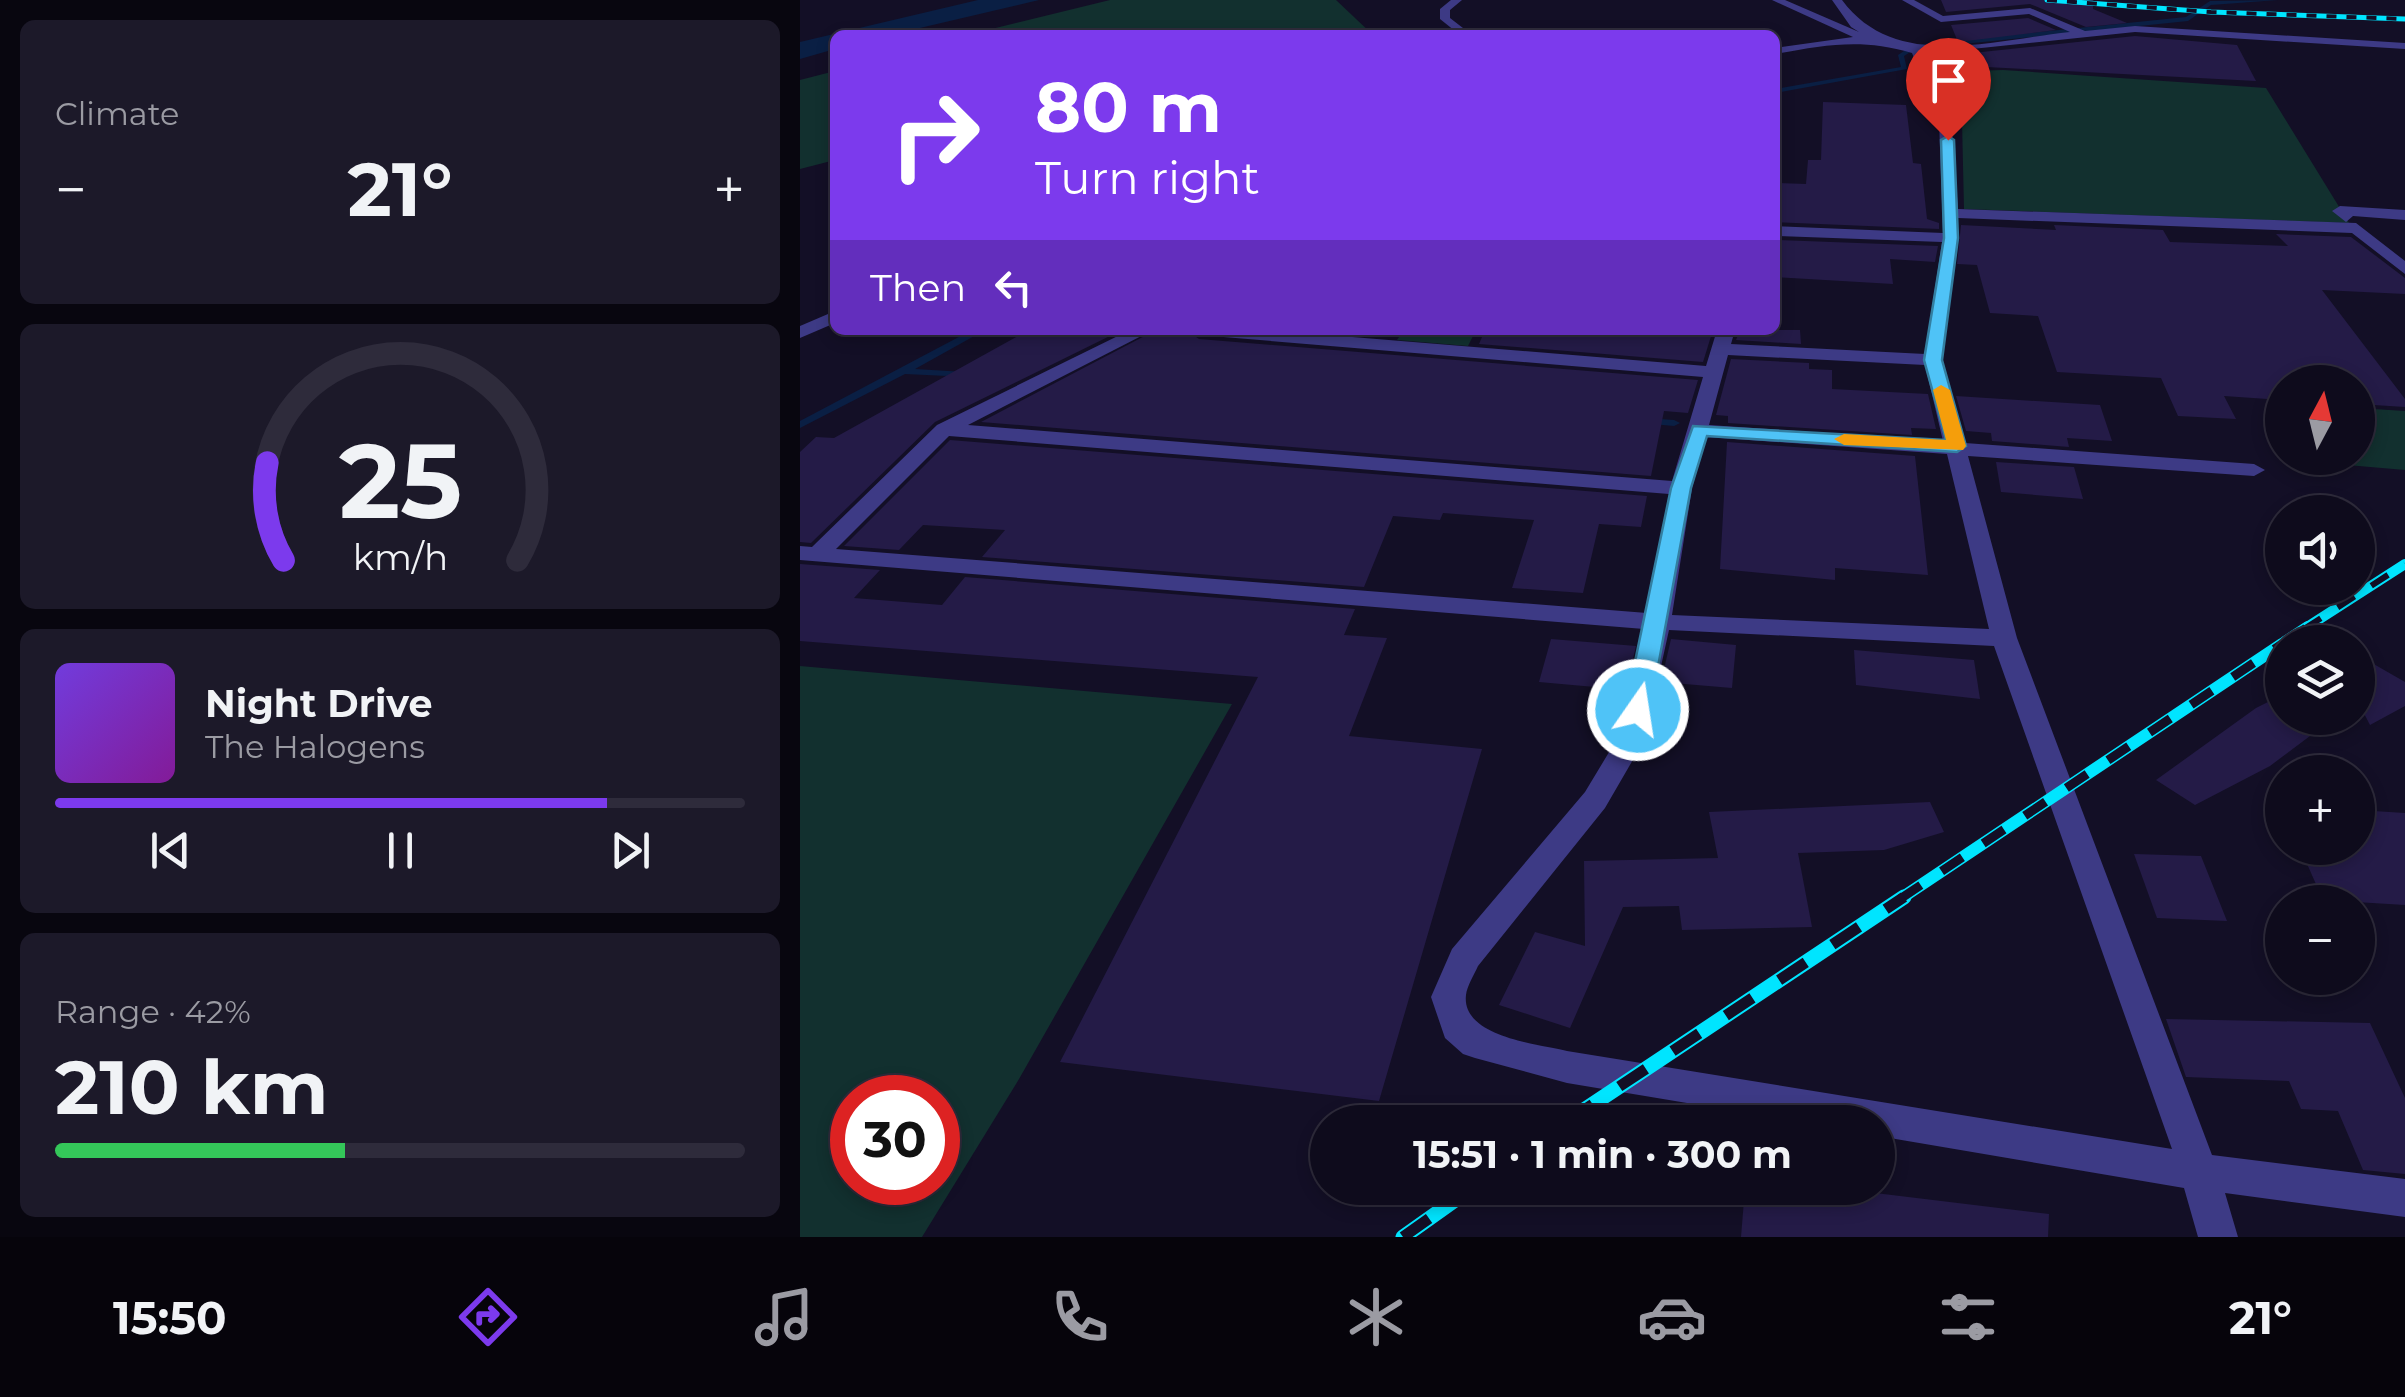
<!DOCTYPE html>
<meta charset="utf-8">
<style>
:root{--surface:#0e0b1c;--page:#1c1929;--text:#f1f3f6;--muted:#9b9ba3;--line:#2e2b3b;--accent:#7c3aed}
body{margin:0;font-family:Montserrat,sans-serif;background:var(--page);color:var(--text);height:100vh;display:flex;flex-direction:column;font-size:38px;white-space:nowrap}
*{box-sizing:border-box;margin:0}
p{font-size:32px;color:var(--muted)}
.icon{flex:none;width:55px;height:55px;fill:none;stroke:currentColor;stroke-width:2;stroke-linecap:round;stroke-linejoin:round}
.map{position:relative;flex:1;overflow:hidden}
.side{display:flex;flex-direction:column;gap:20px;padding:20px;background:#08060f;width:800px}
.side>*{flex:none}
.guide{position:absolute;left:30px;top:30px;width:950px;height:305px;border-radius:15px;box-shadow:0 5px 15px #0003,0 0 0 2px var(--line);background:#7c3aed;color:#fff;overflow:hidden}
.needle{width:65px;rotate:7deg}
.tools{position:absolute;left:1465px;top:365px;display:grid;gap:20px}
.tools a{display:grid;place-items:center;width:110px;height:110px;border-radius:50%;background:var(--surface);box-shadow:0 5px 15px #0003,0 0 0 2px var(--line);font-size:50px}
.speed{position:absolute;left:30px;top:1075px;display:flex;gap:20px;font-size:50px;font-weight:700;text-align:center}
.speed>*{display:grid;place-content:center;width:130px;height:130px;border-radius:50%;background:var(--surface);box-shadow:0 5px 15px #0003,0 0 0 2px var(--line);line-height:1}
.speed .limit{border:15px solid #d22;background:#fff;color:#111}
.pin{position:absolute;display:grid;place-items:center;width:85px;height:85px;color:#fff;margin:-102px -42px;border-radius:50% 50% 50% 0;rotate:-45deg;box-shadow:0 0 10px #0007}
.pin .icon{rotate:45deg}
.me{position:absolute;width:110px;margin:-55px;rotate:13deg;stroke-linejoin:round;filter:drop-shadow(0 0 8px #0008)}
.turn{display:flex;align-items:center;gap:35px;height:210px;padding:0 40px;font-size:45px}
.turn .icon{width:130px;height:130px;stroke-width:2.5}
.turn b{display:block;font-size:70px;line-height:85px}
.then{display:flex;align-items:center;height:95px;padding:0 40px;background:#0003;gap:20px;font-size:38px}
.big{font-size:75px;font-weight:700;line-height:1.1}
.side .tile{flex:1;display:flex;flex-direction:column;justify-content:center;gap:15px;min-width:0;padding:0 35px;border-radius:15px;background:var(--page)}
.side .dial{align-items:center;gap:0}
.dial svg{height:260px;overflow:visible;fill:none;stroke:var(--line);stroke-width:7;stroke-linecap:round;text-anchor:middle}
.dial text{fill:var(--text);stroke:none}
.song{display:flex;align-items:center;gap:30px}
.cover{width:120px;height:120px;border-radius:15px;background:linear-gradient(135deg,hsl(260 70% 55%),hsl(290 70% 35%))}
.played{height:10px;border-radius:5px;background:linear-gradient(90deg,var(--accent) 80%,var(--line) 80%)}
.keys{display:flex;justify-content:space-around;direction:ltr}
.heat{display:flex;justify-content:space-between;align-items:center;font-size:55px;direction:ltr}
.charge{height:15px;border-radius:8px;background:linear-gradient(90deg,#34c759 42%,var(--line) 0)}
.trip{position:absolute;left:510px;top:1105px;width:585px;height:100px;border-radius:50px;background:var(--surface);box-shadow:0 5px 15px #0003,0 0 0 2px var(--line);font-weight:700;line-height:100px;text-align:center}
.dock{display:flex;height:160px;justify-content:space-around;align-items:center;background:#06040b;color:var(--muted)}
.dock .icon{width:70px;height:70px}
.dock .active{color:var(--accent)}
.dock b{font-size:45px;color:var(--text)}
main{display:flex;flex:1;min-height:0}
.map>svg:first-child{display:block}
.green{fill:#12302f;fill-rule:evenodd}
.water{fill:#0a1f44}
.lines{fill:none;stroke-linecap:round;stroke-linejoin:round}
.stream{fill:#0a1f44;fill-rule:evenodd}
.building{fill:#241b47}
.street{fill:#3d3a85;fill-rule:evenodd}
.rail-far3-casing{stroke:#00e5ff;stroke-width:5}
.rail-far2-casing{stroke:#00e5ff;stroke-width:10}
.rail-far1-casing{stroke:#00e5ff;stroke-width:12}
.rail-casing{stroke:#00e5ff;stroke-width:15}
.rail-far3{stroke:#130f26;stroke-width:4;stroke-dasharray:10;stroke-linecap:butt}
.rail-far2{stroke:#130f26;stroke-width:6;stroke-dasharray:20;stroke-linecap:butt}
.rail-far1{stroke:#130f26;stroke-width:9;stroke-dasharray:25;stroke-linecap:butt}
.rail{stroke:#130f26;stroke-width:11;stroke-dasharray:32;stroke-linecap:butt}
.route{fill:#4fc3f7;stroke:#337fa1;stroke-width:2.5}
.slow{fill:#f59e0b}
</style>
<main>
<section class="side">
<div class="tile"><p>Climate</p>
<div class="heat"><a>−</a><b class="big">21°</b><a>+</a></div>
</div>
<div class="tile dial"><svg viewBox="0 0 100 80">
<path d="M14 69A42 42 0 1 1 86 69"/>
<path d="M14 69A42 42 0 0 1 9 39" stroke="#7c3aed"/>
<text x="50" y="56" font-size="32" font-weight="700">25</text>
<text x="50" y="72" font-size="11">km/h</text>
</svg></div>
<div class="tile">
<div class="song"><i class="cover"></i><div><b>Night Drive</b><p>The Halogens</p></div></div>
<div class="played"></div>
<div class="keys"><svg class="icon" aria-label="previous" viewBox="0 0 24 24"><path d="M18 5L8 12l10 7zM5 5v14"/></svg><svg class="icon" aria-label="pause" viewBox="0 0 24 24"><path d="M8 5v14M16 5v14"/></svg><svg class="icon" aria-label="next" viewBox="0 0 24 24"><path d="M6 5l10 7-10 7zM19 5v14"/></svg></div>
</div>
<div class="tile"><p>Range · 42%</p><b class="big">210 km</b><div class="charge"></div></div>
</section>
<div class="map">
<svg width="1605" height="1237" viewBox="0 0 1605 1237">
<rect width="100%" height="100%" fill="#130f26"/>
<g class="green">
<polygon points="310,0 536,0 573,35 167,35"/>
<polygon points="1203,70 1466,88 1549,223 1164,209 1162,121 1138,72"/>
<polygon points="35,71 35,160 0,169 0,80"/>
<polygon points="604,330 676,330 668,346 597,340"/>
<polygon points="1558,408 1605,411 1605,470 1489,460 1487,458 1558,458"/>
<path d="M0,666L432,704L219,1079L122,1237H0ZM52,1098H138V1182H52Z"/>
</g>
<polygon class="water" points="178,0 239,0 90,35 35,35 35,49 0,59 0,42"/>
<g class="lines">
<g class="stream">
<polygon points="1478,0 1411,5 1388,21 1115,49 1104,56 1107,69 975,93 975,89 1101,67 1098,55 1113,45 1386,17 1410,1"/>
<polygon points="172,330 185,330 115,369 165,372 170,375 169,377 105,374 0,428 0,421"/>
<polygon points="845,418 874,420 880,423 874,426 841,423 841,419"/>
</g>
</g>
<g class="building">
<polygon points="1141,0 1293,0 1293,9 1327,23 1286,27 1230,4 1146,12"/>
<polygon points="1228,18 1256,30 1158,42 1151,25"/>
<polygon points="1335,36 1437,45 1456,81 1167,66 1163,54"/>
<polygon points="1023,102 1106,105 1113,163 1121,164 1127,219 1139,223 1139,229 975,222 975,183 1006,184 1008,160 1021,160"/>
<polygon points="1161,225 1256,230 1254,225 1363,230 1370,242 1488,246 1476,234 1551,237 1605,278 1605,294 1522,290 1605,399 1605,407 1558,404 1558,382 1482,382 1482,400 1424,396 1436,419 1378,416 1361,378 1257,372 1238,316 1190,313 1177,265 1157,264"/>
<polygon points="975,240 1138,246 1135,262 1090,259 1093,284 975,277"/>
<polygon points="229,330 322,330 135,422 11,543 0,542 0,452 16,437 34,438"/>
<polygon points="356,330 386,330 399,339 898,380 888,413 864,411 851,476 181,422"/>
<polygon points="685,330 855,330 912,333 903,362 679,344"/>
<polygon points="953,330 1000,330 1001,344 936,340 938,335 953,336"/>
<polygon points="931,359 1009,363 1009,369 1032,370 1032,389 1128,394 1136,429 1111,428 1112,435 928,423 928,416 916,415"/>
<polygon points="1156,396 1300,405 1312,441 1267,438 1269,447 1192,441 1191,433 1166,431"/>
<polygon points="150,440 847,496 841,527 799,524 783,593 712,588 734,520 643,513 640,520 593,516 564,587 182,557 205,530 123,525 99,550 44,546"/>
<polygon points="927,442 1115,456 1128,575 1035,568 1035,580 920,569"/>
<polygon points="1196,462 1274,467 1283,499 1201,492"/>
<polygon points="0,564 80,570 54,598 142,605 165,577 555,609 544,635 587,638 549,736 682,749 579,1101 260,1062 458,677 0,641"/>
<polygon points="751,639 836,646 828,679 819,679 817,689 739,682"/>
<polygon points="871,639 936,645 932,688 861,682"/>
<polygon points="1054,650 1174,660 1180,699 1056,685"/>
<polygon points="1558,655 1605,682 1605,706 1570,725 1558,702"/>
<polygon points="1482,695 1482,718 1534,718 1470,766 1395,805 1356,780 1456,708"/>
<polygon points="1130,802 1144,832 1084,850 998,853 1012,927 882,930 879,906 823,907 770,1028 699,1005 735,932 785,946 784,861 918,858 909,812"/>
<polygon points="1558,810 1605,813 1605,905 1523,900 1500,848 1558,851"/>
<polygon points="1334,854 1401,856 1427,921 1357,918"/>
<polygon points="1366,1019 1570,1023 1605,1098 1605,1174 1563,1170 1538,1111 1501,1109 1489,1081 1386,1077"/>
<polygon points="945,1188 1034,1188 1249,1214 1248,1237 941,1237"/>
</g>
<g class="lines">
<g class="street">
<polygon points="651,0 662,0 650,10 650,18 672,35 660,35 640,19 640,9"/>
<path d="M972,0H985L1059,32L1051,27L1032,0H1042C1095,72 1193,40 1270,32L1229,14L1141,22L1102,0H1114L1143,16L1230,8L1285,31L1335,26L1605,43V49L1335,32L1124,54L1151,120L1158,209L1556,223L1605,261V274L1552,233L1158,218L1142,360L1165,443L1454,464L1465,470L1454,476L1168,456L1217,638L1412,1155L1605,1179V1217L1425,1193L1438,1237H1398L1384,1188L1078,1136V1122H1001L767,1083L675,1058L663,1054L645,1038L631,997L652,949L785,792L817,739L844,629L0,560V546L12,547L137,425L330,330H353L168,425L872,481L903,377L399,335L390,330H466L906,366L917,330H935L931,344L1125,354L1142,242L975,236V226L1143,233L1139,120L1112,53C1061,38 1026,45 975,54V48L1053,37ZM928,355L1125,365L1143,441L909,425ZM149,436L869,494L847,613L36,549ZM906,437L1147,454L1189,629L872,615L892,488ZM869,630L1194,646L1372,1149L767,1051C738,1044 661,1037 666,995C667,986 674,975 678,966L805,808L845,739Z"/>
<polygon points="1540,206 1605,210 1605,220 1553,216 1546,222 1532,211"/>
<polygon points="35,311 35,323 0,338 0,326"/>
</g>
<g class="rail-far3-casing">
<polyline id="rail-far3" points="1247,0 1411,12 1605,19"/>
</g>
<g class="rail-far2-casing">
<polyline id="rail-far2" points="1504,629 1605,564"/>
</g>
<g class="rail-far1-casing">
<g id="rail-far1">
<polyline points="1485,642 1508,627"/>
<polyline points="1100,899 1482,644"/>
</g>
</g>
<g class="rail-casing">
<g id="rail">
<polyline points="766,1122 1104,897"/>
<polyline points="603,1237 672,1188"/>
</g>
</g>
<use href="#rail-far3" class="rail-far3"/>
<use href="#rail-far2" class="rail-far2"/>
<use href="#rail-far1" class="rail-far1"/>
<use href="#rail" class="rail"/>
</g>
<polygon class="route" points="1148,136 1154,140 1158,238 1142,360 1166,446 1157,452 907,436 891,488 850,710 838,718 829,716 825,710 871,488 893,426 1146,440 1124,360 1144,238 1141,140"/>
<polygon class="slow" points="1141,385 1150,390 1166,446 1163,450 1044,445 1034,439 1044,434 1146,440 1133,390"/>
</svg>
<div class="tools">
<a><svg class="needle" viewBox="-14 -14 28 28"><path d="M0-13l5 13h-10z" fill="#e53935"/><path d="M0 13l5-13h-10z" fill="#9b9ba3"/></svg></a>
<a><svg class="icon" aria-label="sound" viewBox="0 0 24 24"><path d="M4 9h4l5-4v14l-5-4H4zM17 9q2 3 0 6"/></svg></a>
<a><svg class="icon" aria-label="layers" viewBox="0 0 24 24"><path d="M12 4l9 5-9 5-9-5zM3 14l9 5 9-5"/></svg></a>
<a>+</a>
<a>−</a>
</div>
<div class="speed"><div class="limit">30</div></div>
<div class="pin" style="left:1148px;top:140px;background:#d93025"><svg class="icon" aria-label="arrive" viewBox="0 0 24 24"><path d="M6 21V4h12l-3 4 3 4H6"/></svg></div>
<svg class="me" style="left:838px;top:710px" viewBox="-20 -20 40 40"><circle r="17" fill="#4fc3f7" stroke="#fff" stroke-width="3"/><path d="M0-11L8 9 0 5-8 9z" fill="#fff"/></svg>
<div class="trip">15:51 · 1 min · 300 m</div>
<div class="guide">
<div class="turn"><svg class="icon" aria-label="right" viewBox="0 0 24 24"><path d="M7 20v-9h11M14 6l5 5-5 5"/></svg><div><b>80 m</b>Turn right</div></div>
<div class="then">Then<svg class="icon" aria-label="left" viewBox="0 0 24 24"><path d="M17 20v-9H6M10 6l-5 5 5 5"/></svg></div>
</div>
</div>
</main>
<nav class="dock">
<b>15:50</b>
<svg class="icon active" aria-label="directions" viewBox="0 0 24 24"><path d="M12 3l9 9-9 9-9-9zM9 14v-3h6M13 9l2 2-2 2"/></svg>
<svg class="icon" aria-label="music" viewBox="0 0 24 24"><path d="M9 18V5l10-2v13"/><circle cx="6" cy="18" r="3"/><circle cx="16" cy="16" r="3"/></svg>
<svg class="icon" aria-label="phone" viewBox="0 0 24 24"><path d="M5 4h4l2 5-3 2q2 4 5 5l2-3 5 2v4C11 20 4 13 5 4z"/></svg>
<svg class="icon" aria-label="climate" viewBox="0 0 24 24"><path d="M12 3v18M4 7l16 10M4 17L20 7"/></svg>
<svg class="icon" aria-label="car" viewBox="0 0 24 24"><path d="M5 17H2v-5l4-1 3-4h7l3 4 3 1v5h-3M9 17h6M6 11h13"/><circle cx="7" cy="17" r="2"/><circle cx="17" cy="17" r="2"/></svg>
<svg class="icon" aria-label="filters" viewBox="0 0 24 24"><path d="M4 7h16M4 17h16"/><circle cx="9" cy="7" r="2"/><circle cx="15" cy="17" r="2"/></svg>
<b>21°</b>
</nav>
